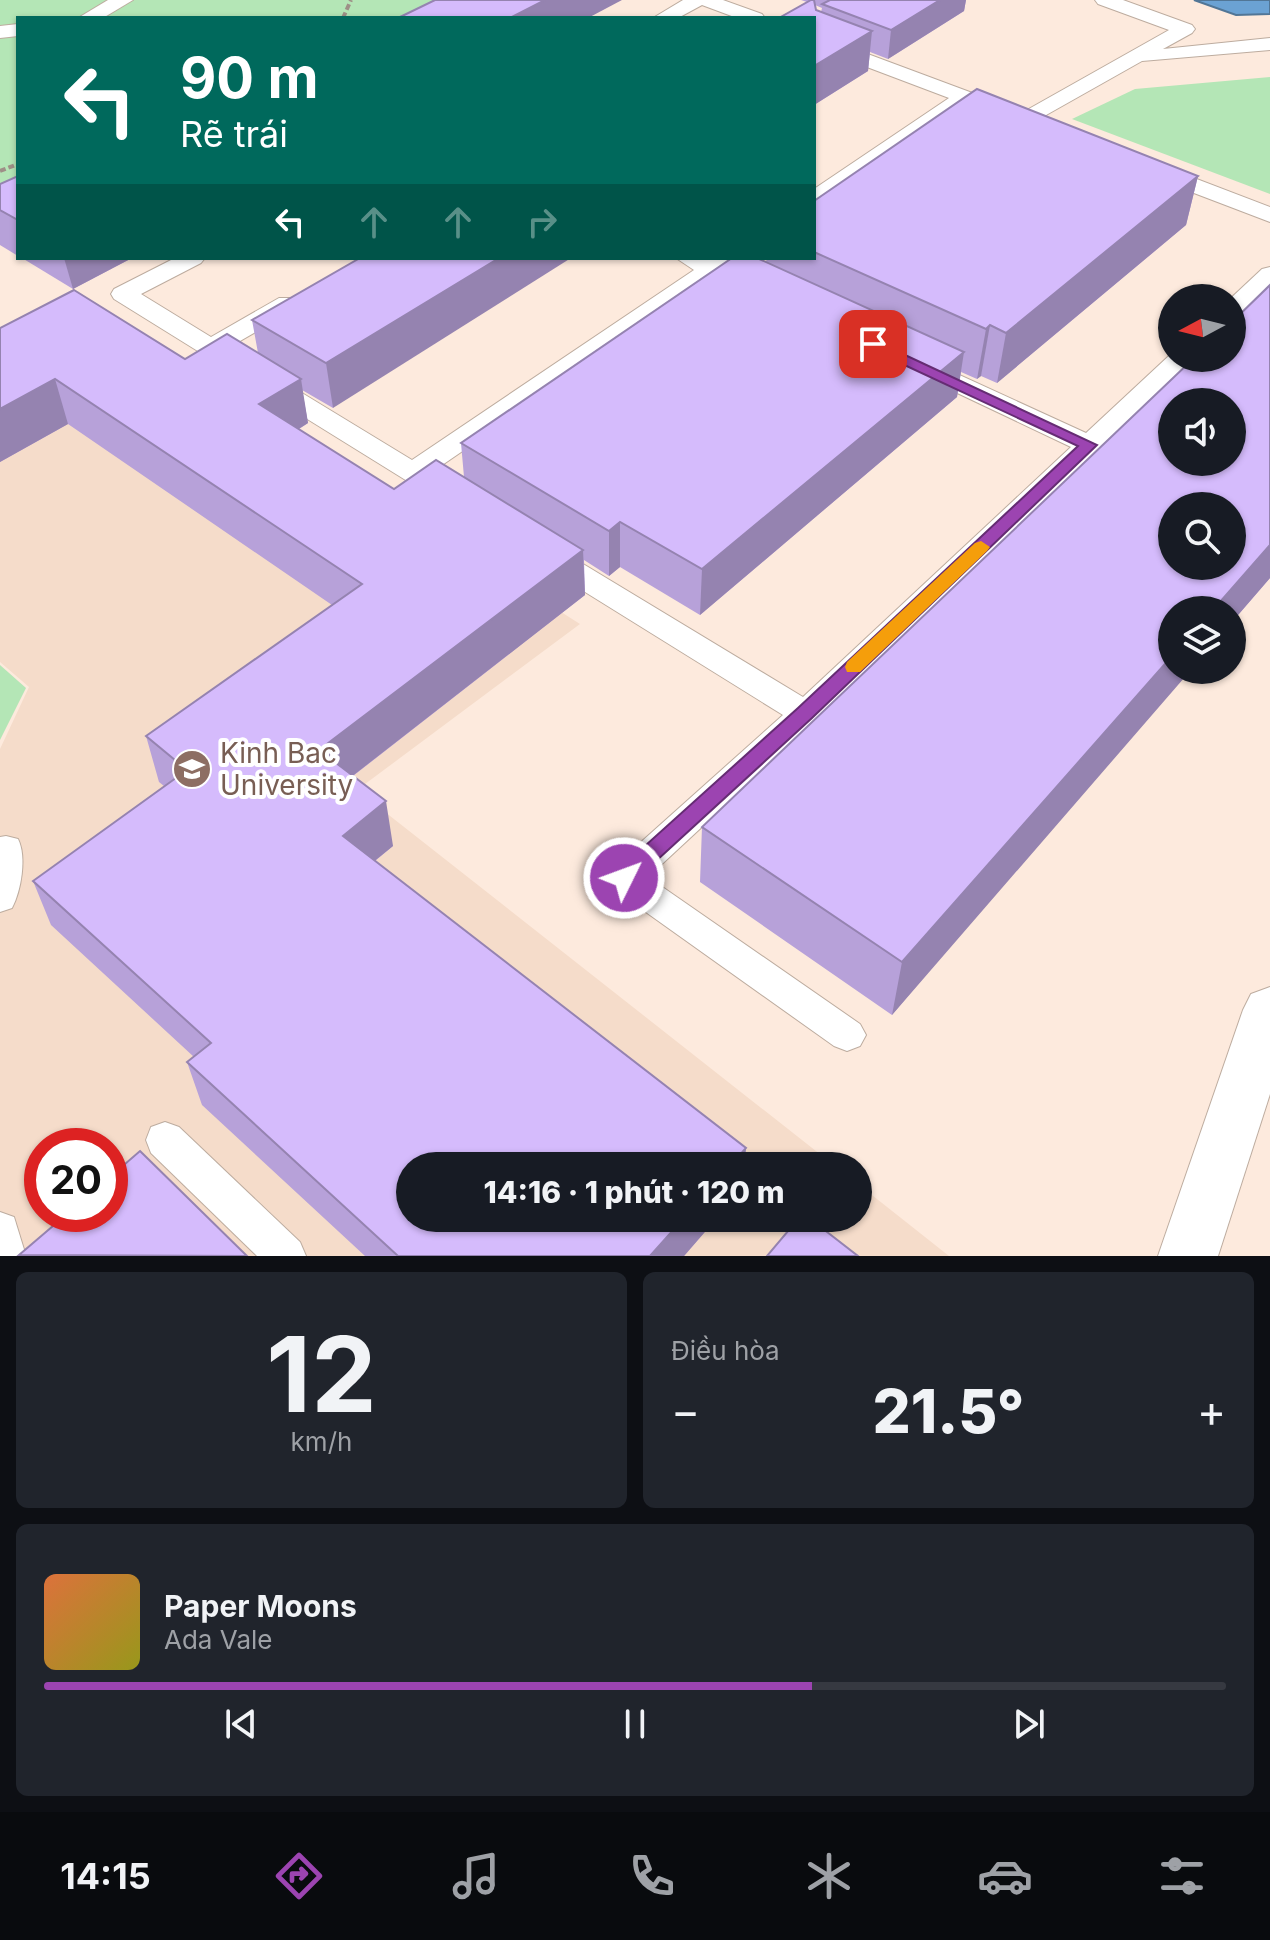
<!DOCTYPE html>
<html lang="vi">
<meta charset="utf-8">
<style>
:root{--surface:#171b24;--page:#20242c;--text:#f1f3f6;--muted:#9ea1a6;--line:#363941;--accent:#9c44b1}
body{margin:0;font-family:Inter,sans-serif;background:var(--page);color:var(--text);height:100vh;display:flex;flex-direction:column;font-size:30px;white-space:nowrap}
*{box-sizing:border-box;margin:0}
p{font-size:26px;color:var(--muted)}
.icon{flex:none;width:44px;height:44px;fill:none;stroke:currentColor;stroke-width:2;stroke-linecap:round;stroke-linejoin:round}
.map{position:relative;height:1256px;overflow:hidden}
.panel{display:flex;flex-direction:column;gap:16px;padding:16px;background:#0d0f14;flex:1}
.panel>*{flex:none}
.guide{position:absolute;left:16px;top:16px;width:800px;height:244px;border-radius:0px;box-shadow:0 2px 6px #0004;background:#00695c;color:#fff;overflow:hidden}
.needle{width:52px;rotate:263deg}
.fabs{position:absolute;left:1158px;top:284px;display:grid;gap:16px}
.fabs a{display:grid;place-items:center;width:88px;height:88px;border-radius:50%;background:var(--surface);box-shadow:0 2px 6px #0004;font-size:40px}
.speed{position:absolute;left:24px;top:1128px;display:flex;gap:16px;font-size:40px;font-weight:700;text-align:center}
.speed>*{display:grid;place-content:center;width:104px;height:104px;border-radius:50%;background:var(--surface);box-shadow:0 2px 6px #0004;line-height:1}
.speed .limit{border:12px solid #d22;background:#fff;color:#111}
.pin{position:absolute;display:grid;place-items:center;width:68px;height:68px;color:#fff;margin:-34px;border-radius:16px;box-shadow:0 4px 12px #0006}
.me{position:absolute;width:88px;margin:-44px;rotate:48deg;stroke-linejoin:round;filter:drop-shadow(0 0 6px #0008)}
.turn{display:flex;align-items:center;gap:28px;height:168px;padding:0 32px;font-size:36px}
.turn .icon{width:104px;height:104px;stroke-width:2.5}
.turn b{display:block;font-size:56px;line-height:68px}
.lanes{display:flex;align-items:center;height:76px;padding:0 32px;background:#0003;justify-content:center;gap:40px;direction:ltr}
.lanes .off{opacity:.35}
.big{font-size:60px;font-weight:800;line-height:1.1}
.panel .tile{flex:1;display:flex;flex-direction:column;justify-content:center;gap:12px;min-width:0;padding:0 28px;border-radius:12px;background:var(--page)}
.panel .dial{align-items:center;gap:0}
.dial b{font-size:104px;line-height:1}
.song{display:flex;align-items:center;gap:24px}
.cover{width:96px;height:96px;border-radius:12px;background:linear-gradient(135deg,hsl(20 70% 55%),hsl(60 70% 35%))}
.played{height:8px;border-radius:4px;background:linear-gradient(90deg,var(--accent) 65%,var(--line) 65%)}
.keys{display:flex;justify-content:space-around;direction:ltr}
.heat{display:flex;justify-content:space-between;align-items:center;font-size:44px;direction:ltr}
.panel .tiles{flex:1;display:grid;gap:16px;grid-template-columns:1fr 1fr}
.tile:last-child{grid-column:span 2}
.trip{position:absolute;left:396px;top:1152px;width:476px;height:80px;border-radius:40px;background:var(--surface);box-shadow:0 2px 6px #0004;font-weight:800;line-height:80px;text-align:center}
.tab-bar{display:flex;height:128px;justify-content:space-around;align-items:center;background:#090b0e;color:var(--muted)}
.tab-bar .icon{width:56px;height:56px}
.tab-bar .active{color:var(--accent)}
.tab-bar b{font-size:36px;color:var(--text)}
.map>svg:first-child{display:block}
.built{fill:#f5dcca;fill-rule:evenodd}
.green{fill:#b4e6b6}
.water{fill:#6ba2d3;stroke:#517696;stroke-width:2}
.lines{fill:none;stroke-linecap:round;stroke-linejoin:round}
.service-casing{stroke:#bdac9f;stroke-width:2}
.tertiary-casing{stroke:#bdac9f;stroke-width:2}
.path{stroke:#9e9087;stroke-width:4;stroke-dasharray:6 3;stroke-linecap:butt}
.service{fill:#fff;fill-rule:evenodd}
.tertiary{fill:#fff;fill-rule:evenodd}
.wall{fill:#b7a1d9;fill-rule:evenodd}
.shaded-wall{fill:#9583b0}
.building{fill:#d5bbfc;stroke:#9583b0;stroke-width:2;fill-rule:evenodd}
.route{fill:#9c44b1;stroke:#652c73;stroke-width:2}
.slow{fill:#f59e0b}
.labels{text-anchor:middle;dominant-baseline:central;stroke-width:8;stroke-linejoin:round;paint-order:stroke}
.education-label{font-size:28px;fill:#785e54;stroke:#fff;text-anchor:start}
</style>
<div class="map">
<svg width="1270" height="1256" viewBox="0 0 1270 1256">
<rect width="100%" height="100%" fill="#fdeadd"/>
<path class="built" d="M104,321L580,624L357,790L835,1166H410V1218H858V1184L949,1256H0V749L29,687L0,662V373ZM42,1146H110V1214H42Z"/>
<g class="green">
<polygon points="0,0 464,0 431,18 18,18 18,214 0,222"/>
<polygon points="1270,77 1270,194 1072,119 1135,89"/>
<polygon points="0,665 26,688 0,740"/>
</g>
<polygon class="water" points="1194,0 1270,0 1270,14 1236,15"/>
<g class="lines">
<g class="service-casing">
<g id="service">
<polygon points="108,0 133,0 103,18 78,18"/>
<polygon points="683,0 723,0 762,14 765,18 737,18 702,5 678,18 653,18"/>
<polygon points="1095,0 1123,0 1192,25 1195,29 1192,33 1163,49 1270,38 1270,50 1142,61 1032,123 1018,123 1014,119 1018,115 1169,30 1098,4"/>
<polygon points="18,24 18,36 0,38 0,26"/>
<polygon points="814,34 1010,107 1014,111 1003,117 967,105 822,204 814,206 814,189 949,98 814,47"/>
<polygon points="1160,165 1270,207 1270,222 1152,177 1149,172 1152,167"/>
<polygon points="175,258 205,258 201,263 141,294 211,337 279,298 297,298 300,303 297,308 228,348 412,460 694,270 676,258 735,258 729,268 761,283 764,288 761,293 743,293 713,279 432,472 461,490 465,496 461,502 451,505 441,502 114,299 111,294 114,289"/>
<polygon points="1270,267 1270,287 1241,315 1232,317 1231,298 1262,269"/>
<polygon points="1172,353 1172,358 1194,358 816,721 648,877 860,1024 866,1035 860,1046 847,1051 834,1046 612,888 607,878 612,868 783,715 540,564 536,557 540,550 550,547 560,550 803,697 1071,447 913,372 909,367 913,362 931,362 1086,433"/>
<path d="M6,836L18,839C27,857 21,891 12,908L0,912V837Z"/>
<polygon points="165,1122 179,1127 300,1242 306,1256 257,1256 151,1153 146,1140 151,1127"/>
<polygon points="0,1212 14,1217 26,1256 0,1256"/>
</g>
</g>
<g class="tertiary-casing">
<polygon id="tertiary" points="1270,987 1270,1094 1218,1256 1158,1256 1243,1010 1251,994"/>
</g>
<g class="path">
<polyline points="343,18 351,0"/>
<polyline points="0,171 18,164"/>
</g>
<use href="#service" class="service"/>
<use href="#tertiary" class="tertiary"/>
</g>
<g class="wall">
<path d="M801,0H966L964,11L888,59L870,52L868,71L814,105V18L807,2ZM815,5L822,8L821,12L816,10Z"/>
<polygon points="18,176 18,256 0,245 0,184"/>
<polygon points="1198,176 1186,225 997,383 981,376 977,379 961,372 957,397 700,615 620,567 609,576 584,560 585,595 353,776 393,846 375,861 746,1148 744,1166 410,1166 717,1218 684,1256 365,1256 202,1105 187,1062 194,1057 51,925 33,881 164,786 159,782 146,736 332,605 68,424 0,462 0,328 185,359 258,353 252,320 360,258 333,408 302,390 308,423 299,429 394,489 464,477 461,443 766,262 767,258 814,258 814,201"/>
<polygon points="22,258 132,258 73,289"/>
<polygon points="1270,285 1270,578 1232,622 1232,610 892,1015 700,882 702,827"/>
</g>
<g class="shaded-wall">
<polygon points="545,0 622,0 588,18 510,18"/>
<polygon points="940,0 966,0 964,11 888,59 891,30"/>
<polygon points="872,31 868,71 814,105 814,66"/>
<polygon points="1198,176 1186,225 997,383 1006,333"/>
<polygon points="64,258 132,258 73,289"/>
<polygon points="499,258 571,258 333,408 326,363"/>
<polygon points="990,325 981,376 977,379 986,329"/>
<polygon points="964,352 957,397 700,615 702,569"/>
<polygon points="55,379 68,424 0,462 0,409"/>
<polygon points="301,379 308,423 267,449 259,404"/>
<polygon points="620,522 620,567 609,576 609,531"/>
<polygon points="1270,545 1270,578 1232,622 1232,610 1213,610"/>
<polygon points="583,550 585,595 328,795 319,750"/>
<polygon points="1172,656 1172,670 1191,670 892,1015 902,962"/>
<polygon points="386,801 393,846 351,880 343,836"/>
<polygon points="746,1148 744,1166 730,1166"/>
<polygon points="684,1218 717,1218 684,1256 650,1256"/>
</g>
<g class="building">
<polygon points="435,0 545,0 510,18 398,18"/>
<polygon points="811,0 814,0 816,10 872,31 814,66 814,18 779,18"/>
<polygon points="830,0 940,0 891,30 822,4"/>
<polygon points="977,89 1198,176 1006,333 990,325 986,329 814,252 814,201"/>
<polygon points="18,176 18,220 0,210 0,184"/>
<polygon points="360,258 499,258 326,363 252,320"/>
<polygon points="732,258 757,258 964,352 702,569 620,522 609,531 461,443"/>
<path d="M1270,285V545L1213,610H1172V656L902,962L702,827L1194,358H1232V322ZM1172,402H1232V462H1172ZM1172,506H1232V566H1172Z"/>
<polygon points="74,290 185,359 227,334 301,379 259,404 394,489 436,460 583,550 319,750 386,801 343,836 746,1148 730,1166 410,1166 410,1218 684,1218 650,1256 398,1256 187,1062 211,1043 33,881 187,770 146,736 362,584 55,379 0,409 0,328"/>
<polygon points="140,1151 247,1256 19,1255 67,1214 110,1214 110,1177"/>
<polygon points="799,1218 809,1218 858,1256 767,1256"/>
</g>
<polygon class="route" points="873,340 1097,445 812,718 631,884 624,887 616,884 613,878 616,872 798,708 1078,446 868,348 868,341"/>
<polygon class="slow" points="981,541 990,547 987,551 860,672 847,672 845,667 847,662 975,543"/>
<defs>
<g id="university-disc" transform="scale(2)"><circle r="9.5" fill="#8d6e63" stroke="#fff"/><path d="M0-5L7-2L0 1L-7-2ZM-4 1L0 2.5L4 1V4Q0 6-4 4Z" fill="#fff"/></g>
</defs>
<g fill-rule="evenodd">
<use href="#university-disc" x="192" y="769"/>
</g>
<g class="labels">
<g class="education-label">
<text x="220" y="753">Kinh Bac<tspan x="220" dy="32">University</tspan></text>
</g>
</g>
</svg>
<div class="fabs">
<a><svg class="needle" viewBox="-14 -14 28 28"><path d="M0-13l5 13h-10z" fill="#e53935"/><path d="M0 13l5-13h-10z" fill="#9ea1a6"/></svg></a>
<a><svg class="icon" aria-label="sound" viewBox="0 0 24 24"><path d="M4 9h4l5-4v14l-5-4H4zM17 9q2 3 0 6"/></svg></a>
<a><svg class="icon" aria-label="search" viewBox="0 0 24 24"><circle cx="10" cy="10" r="6"/><path d="M15 15l6 6"/></svg></a>
<a><svg class="icon" aria-label="layers" viewBox="0 0 24 24"><path d="M12 4l9 5-9 5-9-5zM3 14l9 5 9-5"/></svg></a>
</div>
<div class="speed"><div class="limit">20</div></div>
<div class="pin" style="left:873px;top:344px;background:#d93025"><svg class="icon" aria-label="arrive" viewBox="0 0 24 24"><path d="M6 21V4h12l-3 4 3 4H6"/></svg></div>
<svg class="me" style="left:624px;top:878px" viewBox="-20 -20 40 40"><circle r="17" fill="#9c44b1" stroke="#fff" stroke-width="3"/><path d="M0-11L8 9 0 5-8 9z" fill="#fff"/></svg>
<div class="trip">14:16 · 1 phút · 120 m</div>
<div class="guide">
<div class="turn"><svg class="icon" aria-label="left" viewBox="0 0 24 24"><path d="M17 20v-9H6M10 6l-5 5 5 5"/></svg><div><b>90 m</b>Rẽ trái</div></div>
<div class="lanes"><svg class="icon" aria-label="left" viewBox="0 0 24 24"><path d="M17 20v-9H6M10 6l-5 5 5 5"/></svg><svg class="icon off" aria-label="ahead" viewBox="0 0 24 24"><path d="M12 20V5M6 11l6-6 6 6"/></svg><svg class="icon off" aria-label="ahead" viewBox="0 0 24 24"><path d="M12 20V5M6 11l6-6 6 6"/></svg><svg class="icon off" aria-label="right" viewBox="0 0 24 24"><path d="M7 20v-9h11M14 6l5 5-5 5"/></svg></div>
</div>
</div>
<section class="panel">
<div class="tiles">
<div class="tile dial"><b>12</b><p>km/h</p></div>
<div class="tile"><p>Điều hòa</p>
<div class="heat"><a>−</a><b class="big">21.5°</b><a>+</a></div>
</div>
<div class="tile">
<div class="song"><i class="cover"></i><div><b>Paper Moons</b><p>Ada Vale</p></div></div>
<div class="played"></div>
<div class="keys"><svg class="icon" aria-label="previous" viewBox="0 0 24 24"><path d="M18 5L8 12l10 7zM5 5v14"/></svg><svg class="icon" aria-label="pause" viewBox="0 0 24 24"><path d="M8 5v14M16 5v14"/></svg><svg class="icon" aria-label="next" viewBox="0 0 24 24"><path d="M6 5l10 7-10 7zM19 5v14"/></svg></div>
</div>
</div>
</section>
<nav class="tab-bar">
<b>14:15</b>
<svg class="icon active" aria-label="directions" viewBox="0 0 24 24"><path d="M12 3l9 9-9 9-9-9zM9 14v-3h6M13 9l2 2-2 2"/></svg>
<svg class="icon" aria-label="music" viewBox="0 0 24 24"><path d="M9 18V5l10-2v13"/><circle cx="6" cy="18" r="3"/><circle cx="16" cy="16" r="3"/></svg>
<svg class="icon" aria-label="phone" viewBox="0 0 24 24"><path d="M5 4h4l2 5-3 2q2 4 5 5l2-3 5 2v4C11 20 4 13 5 4z"/></svg>
<svg class="icon" aria-label="climate" viewBox="0 0 24 24"><path d="M12 3v18M4 7l16 10M4 17L20 7"/></svg>
<svg class="icon" aria-label="car" viewBox="0 0 24 24"><path d="M5 17H2v-5l4-1 3-4h7l3 4 3 1v5h-3M9 17h6M6 11h13"/><circle cx="7" cy="17" r="2"/><circle cx="17" cy="17" r="2"/></svg>
<svg class="icon" aria-label="filters" viewBox="0 0 24 24"><path d="M4 7h16M4 17h16"/><circle cx="9" cy="7" r="2"/><circle cx="15" cy="17" r="2"/></svg>
</nav>
